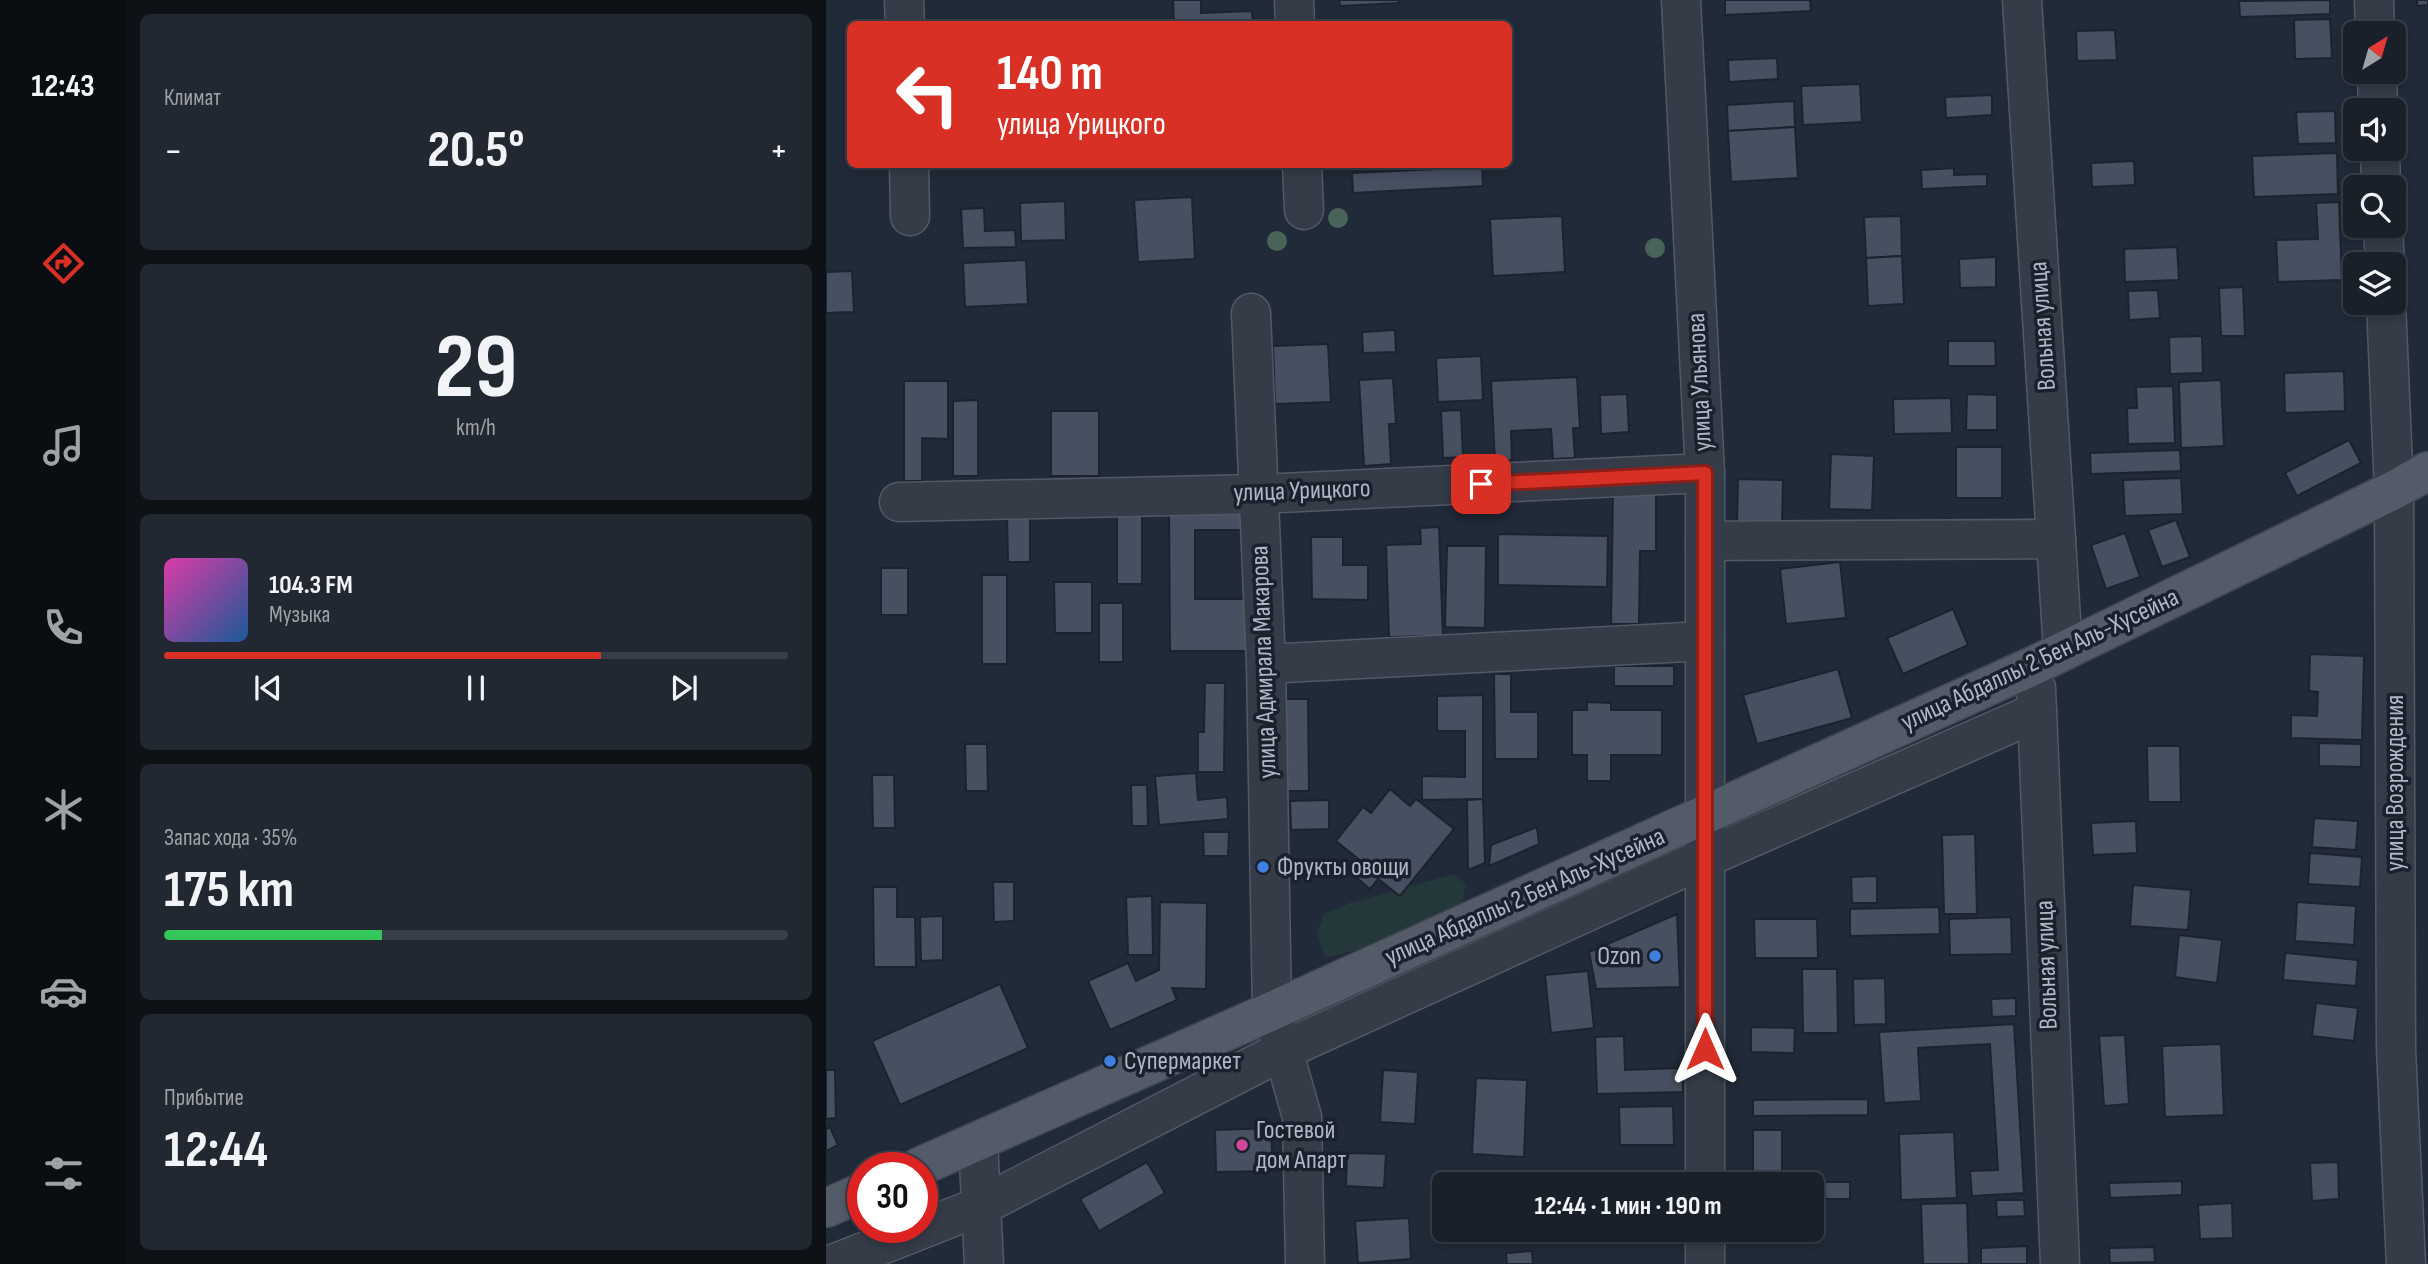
<!DOCTYPE html>
<html lang="ru">
<meta charset="utf-8">
<style>
:root{--surface:#19202a;--page:#222832;--text:#f1f3f6;--muted:#9fa3a8;--line:#373e47;--accent:#d93025}
body{margin:0;font-family:"Sofia Sans Condensed",sans-serif;background:var(--page);color:var(--text);height:100vh;display:flex;flex-direction:column;font-size:26px;white-space:nowrap}
*{box-sizing:border-box;margin:0}
p{font-size:23px;color:var(--muted)}
.icon{flex:none;width:38px;height:38px;fill:none;stroke:currentColor;stroke-width:2;stroke-linecap:round;stroke-linejoin:round}
.map{position:relative;flex:1;overflow:hidden}
.details{display:flex;flex-direction:column;gap:14px;padding:14px;background:#0e1217;width:700px}
.details>*{flex:none}
.top-card{position:absolute;left:21px;top:21px;width:665px;height:147px;border-radius:10px;box-shadow:0 4px 10px #0003,0 0 0 2px var(--line);background:#d93025;color:#fff;overflow:hidden}
.needle{width:46px;rotate:37deg}
.buttons{position:absolute;left:1517px;top:21px;display:grid;gap:14px}
.buttons a{display:grid;place-items:center;width:63px;height:63px;border-radius:10px;background:var(--surface);box-shadow:0 4px 10px #0003,0 0 0 2px var(--line);font-size:35px}
.speed{position:absolute;left:21px;top:1152px;display:flex;gap:14px;font-size:35px;font-weight:700;text-align:center}
.speed>*{display:grid;place-content:center;width:91px;height:91px;border-radius:50%;background:var(--surface);box-shadow:0 4px 10px #0003,0 0 0 2px var(--line);line-height:1}
.speed .limit{border:10px solid #d22;background:#fff;color:#111}
.pin{position:absolute;display:grid;place-items:center;width:60px;height:60px;color:#fff;margin:-30px;border-radius:14px;box-shadow:0 4px 10px #0006}
.me{position:absolute;width:77px;margin:-38px;rotate:0deg;stroke-linejoin:round;filter:drop-shadow(0 0 5px #0008)}
.turn{display:flex;align-items:center;gap:24px;height:147px;padding:0 35px;font-size:32px}
.turn .icon{width:91px;height:91px;stroke-width:2.5}
.turn b{display:block;font-size:49px;line-height:60px}
.big{font-size:52px;font-weight:700;line-height:1.1}
.details .tile{flex:1;display:flex;flex-direction:column;justify-content:center;gap:10px;min-width:0;padding:0 24px;border-radius:10px;background:var(--page)}
.details .dial{align-items:center;gap:0}
.dial b{font-size:91px;line-height:1}
.song{display:flex;align-items:center;gap:21px}
.cover{width:84px;height:84px;border-radius:10px;background:linear-gradient(135deg,hsl(320 70% 55%),hsl(210 70% 35%))}
.played{height:7px;border-radius:4px;background:linear-gradient(90deg,var(--accent) 70%,var(--line) 70%)}
.keys{display:flex;justify-content:space-around;direction:ltr}
.heat{display:flex;justify-content:space-between;align-items:center;font-size:38px;direction:ltr}
.charge{height:10px;border-radius:5px;background:linear-gradient(90deg,#34c759 35%,var(--line) 0)}
.trip{position:absolute;left:606px;top:1172px;width:392px;height:70px;border-radius:10px;background:var(--surface);box-shadow:0 4px 10px #0003,0 0 0 2px var(--line);font-weight:700;line-height:70px;text-align:center}
main{display:flex;flex:1;min-height:0}
.menu{display:flex;flex-direction:column;width:126px;justify-content:space-around;align-items:center;background:#0a0d11;color:var(--muted)}
.menu .icon{width:49px;height:49px}
.menu .current{color:var(--accent)}
.menu b{font-size:32px;color:var(--text)}
.map>svg:first-child{display:block}
.green{fill:#24373a}
.building{fill:#475060;stroke:#1c232f;stroke-width:2}
.lines{fill:none;stroke-linecap:round;stroke-linejoin:round}
.minor-casing{stroke:#525966;stroke-width:41}
.major-casing{stroke:#3e4551;stroke-width:41}
.minor{stroke:#353c48;stroke-width:38}
.major{stroke:#535a68;stroke-width:38}
.tree{fill:#486459}
.route-casing{stroke:#8d1f18;stroke-width:18}
.route{stroke:#d93025;stroke-width:12}
.shop-dot{fill:#3f7fe0;stroke:#1a212d;stroke-width:2.5}
.hotel-dot{fill:#d1479c;stroke:#1a212d;stroke-width:2.5}
.labels{text-anchor:middle;dominant-baseline:central;stroke-width:7;stroke-linejoin:round;paint-order:stroke}
.street-label{font-size:26px;fill:#afb6c4;stroke:#1a212d}
.poi-label{font-size:26px;fill:#afb6c4;stroke:#1a212d;text-anchor:start}
</style>
<main>
<nav class="menu">
<b>12:43</b>
<svg class="icon current" aria-label="directions" viewBox="0 0 24 24"><path d="M12 3l9 9-9 9-9-9zM9 14v-3h6M13 9l2 2-2 2"/></svg>
<svg class="icon" aria-label="music" viewBox="0 0 24 24"><path d="M9 18V5l10-2v13"/><circle cx="6" cy="18" r="3"/><circle cx="16" cy="16" r="3"/></svg>
<svg class="icon" aria-label="phone" viewBox="0 0 24 24"><path d="M5 4h4l2 5-3 2q2 4 5 5l2-3 5 2v4C11 20 4 13 5 4z"/></svg>
<svg class="icon" aria-label="climate" viewBox="0 0 24 24"><path d="M12 3v18M4 7l16 10M4 17L20 7"/></svg>
<svg class="icon" aria-label="car" viewBox="0 0 24 24"><path d="M5 17H2v-5l4-1 3-4h7l3 4 3 1v5h-3M9 17h6M6 11h13"/><circle cx="7" cy="17" r="2"/><circle cx="17" cy="17" r="2"/></svg>
<svg class="icon" aria-label="filters" viewBox="0 0 24 24"><path d="M4 7h16M4 17h16"/><circle cx="9" cy="7" r="2"/><circle cx="15" cy="17" r="2"/></svg>
</nav>
<section class="details">
<div class="tile"><p>Климат</p>
<div class="heat"><a>−</a><b class="big">20.5°</b><a>+</a></div>
</div>
<div class="tile dial"><b>29</b><p>km/h</p></div>
<div class="tile">
<div class="song"><i class="cover"></i><div><b>104.3 FM</b><p>Музыка</p></div></div>
<div class="played"></div>
<div class="keys"><svg class="icon" aria-label="previous" viewBox="0 0 24 24"><path d="M18 5L8 12l10 7zM5 5v14"/></svg><svg class="icon" aria-label="pause" viewBox="0 0 24 24"><path d="M8 5v14M16 5v14"/></svg><svg class="icon" aria-label="next" viewBox="0 0 24 24"><path d="M6 5l10 7-10 7zM19 5v14"/></svg></div>
</div>
<div class="tile"><p>Запас хода · 35%</p><b class="big">175 km</b><div class="charge"></div></div>
<div class="tile"><p>Прибытие</p><b class="big">12:44</b></div>
</section>
<div class="map">
<svg width="1602" height="1264" viewBox="0 0 1602 1264">
<rect width="100%" height="100%" fill="#212a38"/>
<polygon class="green" points="628,874 640,884 635,909 577,938 499,958 491,933 498,914 524,903"/>
<g class="building">
<polygon points="347,0 375,0 375,13 426,11 427,24 348,24"/>
<polygon points="513,0 573,0 573,3 514,6"/>
<polygon points="899,0 984,0 985,11 899,15"/>
<polygon points="1504,0 1504,14 1414,17 1413,1"/>
<polygon points="1591,0 1602,0 1602,5 1591,6"/>
<polygon points="1504,19 1506,58 1469,59 1468,20"/>
<polygon points="1289,30 1291,60 1251,61 1250,31"/>
<polygon points="951,58 952,79 903,82 902,60"/>
<polygon points="1034,84 1036,122 977,125 975,86"/>
<polygon points="1166,95 1166,115 1120,118 1119,97"/>
<polygon points="968,101 969,127 902,131 901,105"/>
<polygon points="1509,111 1510,143 1472,144 1470,112"/>
<polygon points="969,127 972,178 905,182 902,131"/>
<polygon points="1511,153 1512,194 1428,197 1426,156"/>
<polygon points="1308,161 1309,185 1266,187 1265,163"/>
<polygon points="656,167 657,186 527,193 526,173"/>
<polygon points="1128,168 1128,175 1161,174 1161,186 1096,189 1095,170"/>
<polygon points="366,197 369,259 312,262 308,200"/>
<polygon points="239,201 240,240 195,241 194,203"/>
<polygon points="1513,202 1516,280 1452,282 1450,240 1492,239 1490,203"/>
<polygon points="158,208 159,231 189,230 190,247 137,248 135,209"/>
<polygon points="736,216 739,272 667,276 664,219"/>
<polygon points="1075,216 1076,256 1040,258 1038,217"/>
<polygon points="1351,247 1353,280 1299,282 1298,249"/>
<polygon points="1076,256 1078,304 1042,306 1040,258"/>
<polygon points="1170,257 1170,287 1134,288 1133,259"/>
<polygon points="200,260 202,304 139,307 137,263"/>
<polygon points="26,271 28,312 0,313 0,272"/>
<polygon points="1417,287 1419,336 1395,336 1393,288"/>
<polygon points="1332,290 1334,318 1303,320 1302,291"/>
<polygon points="569,330 570,352 537,353 536,332"/>
<polygon points="1376,336 1377,373 1344,374 1343,337"/>
<polygon points="1122,341 1169,341 1170,366 1122,366"/>
<polygon points="502,344 505,402 449,404 447,346"/>
<polygon points="655,356 657,400 612,402 610,358"/>
<polygon points="1518,371 1519,411 1459,413 1458,373"/>
<polygon points="751,377 754,428 747,428 749,458 727,459 725,429 685,431 686,460 669,461 665,381"/>
<polygon points="567,378 570,424 563,424 565,464 538,466 533,380"/>
<polygon points="1395,380 1398,446 1355,448 1353,382"/>
<polygon points="78,381 122,381 122,439 96,438 96,481 78,481"/>
<polygon points="1347,386 1349,443 1302,444 1301,408 1311,408 1310,387"/>
<polygon points="801,394 803,432 775,434 774,395"/>
<polygon points="1141,394 1171,395 1171,430 1140,430"/>
<polygon points="1125,398 1126,433 1068,434 1067,399"/>
<polygon points="152,400 152,476 127,476 127,401"/>
<polygon points="635,410 637,457 617,458 615,411"/>
<rect x="225" y="411" width="48" height="65"/>
<polygon points="1523,440 1535,463 1471,496 1459,473"/>
<rect x="1130" y="447" width="46" height="51"/>
<polygon points="1354,450 1355,471 1265,474 1264,453"/>
<polygon points="1005,454 1048,456 1046,510 1003,509"/>
<polygon points="1355,478 1357,514 1299,516 1297,480"/>
<polygon points="912,479 957,480 956,525 911,524"/>
<polygon points="787,492 830,493 830,551 814,551 813,624 785,624"/>
<polygon points="316,509 316,584 291,584 291,510"/>
<polygon points="343,509 420,509 419,530 369,530 369,599 422,599 422,651 344,651"/>
<polygon points="181,515 204,515 204,562 182,562"/>
<polygon points="1350,520 1364,557 1336,567 1322,530"/>
<polygon points="613,527 617,639 598,640 598,636 563,637 560,545 595,544 594,528"/>
<polygon points="1299,533 1314,577 1280,589 1265,545"/>
<polygon points="672,534 782,536 781,587 672,585"/>
<polygon points="485,537 517,537 517,565 542,565 542,600 486,599"/>
<polygon points="621,546 660,546 659,628 619,627"/>
<polygon points="1014,562 1020,618 960,624 954,569"/>
<rect x="55" y="568" width="27" height="47"/>
<rect x="156" y="575" width="25" height="89"/>
<polygon points="228,582 266,582 266,633 229,633"/>
<rect x="273" y="603" width="24" height="59"/>
<polygon points="1127,609 1142,645 1077,674 1061,638"/>
<polygon points="1484,654 1538,656 1536,740 1465,738 1465,715 1491,716 1492,692 1483,691"/>
<rect x="788" y="666" width="60" height="20"/>
<polygon points="1012,669 1026,718 931,744 917,695"/>
<polygon points="668,674 685,674 685,712 712,712 712,759 669,759"/>
<polygon points="379,683 399,683 398,772 372,772 372,732 378,732"/>
<polygon points="657,695 657,799 596,800 596,776 639,777 639,731 611,731 611,696"/>
<polygon points="451,699 482,699 483,791 453,791"/>
<polygon points="761,702 785,703 785,710 836,710 836,755 785,755 785,781 761,781 761,755 746,755 746,710 761,710"/>
<polygon points="1493,743 1535,744 1535,767 1493,766"/>
<polygon points="139,744 161,744 162,791 140,791"/>
<polygon points="1321,746 1354,746 1355,802 1322,802"/>
<polygon points="370,773 372,800 401,797 402,819 333,825 329,776"/>
<polygon points="46,775 68,775 69,828 47,828"/>
<polygon points="305,785 321,785 322,826 306,826"/>
<polygon points="564,789 584,806 590,799 628,829 574,896 552,879 544,889 531,878 541,866 510,841 537,807 545,813"/>
<polygon points="657,799 659,863 642,870 641,800"/>
<polygon points="503,800 503,829 465,830 464,801"/>
<polygon points="1488,818 1532,821 1530,850 1486,847"/>
<polygon points="1310,821 1311,853 1267,855 1265,823"/>
<polygon points="711,827 713,844 663,866 665,845"/>
<polygon points="377,832 403,832 402,856 378,856"/>
<polygon points="1149,834 1151,914 1118,914 1116,835"/>
<polygon points="1484,853 1536,857 1534,887 1482,884"/>
<polygon points="1051,876 1051,903 1026,903 1025,877"/>
<polygon points="167,882 188,882 188,921 168,922"/>
<polygon points="1307,885 1365,890 1362,930 1304,926"/>
<polygon points="47,887 71,887 71,917 89,917 90,967 48,967"/>
<polygon points="326,896 327,955 302,955 300,897"/>
<polygon points="334,902 381,903 380,989 346,988 351,1000 284,1030 262,981 302,963 310,981 333,970"/>
<polygon points="1471,902 1530,906 1528,945 1469,941"/>
<polygon points="1113,907 1114,934 1024,936 1024,909"/>
<polygon points="851,914 854,987 770,989 763,952"/>
<polygon points="117,916 117,960 95,961 94,917"/>
<polygon points="1185,917 1186,954 1124,955 1123,919"/>
<polygon points="928,919 991,919 992,958 929,958"/>
<polygon points="1353,935 1396,940 1391,983 1349,977"/>
<polygon points="1459,953 1532,960 1530,986 1457,980"/>
<polygon points="976,969 1011,969 1012,1033 977,1033"/>
<polygon points="762,971 768,1028 725,1033 719,975"/>
<polygon points="1059,978 1060,1024 1028,1025 1027,979"/>
<polygon points="174,984 202,1048 74,1105 46,1041"/>
<polygon points="1190,998 1190,1016 1166,1017 1165,999"/>
<polygon points="1490,1003 1532,1008 1528,1041 1486,1036"/>
<polygon points="1188,1024 1198,1193 1146,1196 1144,1171 1172,1170 1164,1044 1092,1048 1095,1101 1058,1103 1053,1032"/>
<polygon points="925,1027 969,1028 968,1053 925,1052"/>
<polygon points="1299,1035 1303,1104 1278,1106 1273,1036"/>
<polygon points="798,1036 799,1070 856,1068 857,1092 771,1094 769,1037"/>
<polygon points="1395,1044 1398,1115 1339,1117 1336,1046"/>
<polygon points="0,1070 9,1070 10,1118 0,1119"/>
<polygon points="557,1070 592,1072 589,1124 554,1122"/>
<polygon points="650,1078 701,1080 698,1157 646,1154"/>
<polygon points="1042,1099 1042,1115 927,1116 927,1100"/>
<polygon points="847,1106 848,1145 794,1145 793,1107"/>
<polygon points="4,1127 12,1145 0,1151 0,1129"/>
<polygon points="445,1128 447,1171 390,1172 389,1130"/>
<rect x="927" y="1130" width="29" height="55"/>
<polygon points="1128,1132 1131,1198 1075,1200 1073,1134"/>
<polygon points="521,1153 560,1154 558,1188 520,1186"/>
<polygon points="321,1162 339,1193 273,1231 254,1199"/>
<polygon points="1512,1162 1513,1199 1486,1201 1484,1163"/>
<polygon points="1356,1181 1356,1195 1284,1198 1283,1183"/>
<polygon points="973,1182 1024,1182 1024,1199 985,1199 985,1185 973,1185"/>
<polygon points="1170,1200 1198,1200 1199,1216 1171,1217"/>
<polygon points="1141,1203 1143,1264 1097,1264 1095,1204"/>
<polygon points="1406,1203 1407,1238 1374,1239 1372,1205"/>
<polygon points="583,1218 585,1259 532,1263 529,1221"/>
<polygon points="1201,1246 1201,1264 1155,1264 1155,1248"/>
<polygon points="1328,1247 1329,1262 1284,1263 1283,1248"/>
<polygon points="706,1251 707,1264 681,1264 680,1253"/>
</g>
<g class="lines">
<g class="minor-casing">
<g id="minor">
<polyline points="78,0 79,24"/>
<polyline points="468,0 469,24"/>
<polyline points="855,0 879,473 879,1185"/>
<polyline points="1196,0 1237,651"/>
<polyline points="1548,0 1549,33"/>
<polyline points="1551,72 1552,110"/>
<polyline points="1554,149 1555,187"/>
<polyline points="83,164 84,216"/>
<polyline points="476,164 478,210"/>
<polyline points="1557,226 1559,264"/>
<polyline points="1560,303 1568,490 1570,1049 1580,1264"/>
<polyline points="425,313 440,664 446,1011 476,1117 479,1264"/>
<polyline points="73,502 432,494 879,473"/>
<polyline points="879,541 1230,539"/>
<polyline points="440,664 879,641"/>
<polyline points="1210,688 1234,1264"/>
<polyline points="152,1141 158,1264"/>
<polyline points="7,1264 155,1206 458,1050 879,858 1211,712"/>
<polyline points="879,1264 879,1230"/>
</g>
</g>
<g class="major-casing">
<g id="major">
<polyline points="93,1167 446,1011 1209,665 1568,490 1602,471"/>
<polyline points="0,1208 37,1192"/>
</g>
</g>
<use href="#minor" class="minor"/>
<use href="#major" class="major"/>
</g>
<g class="tree">
<circle cx="512" cy="218" r="10"/>
<circle cx="451" cy="241" r="10"/>
<circle cx="829" cy="248" r="10"/>
</g>
<g class="lines">
<g class="route-casing">
<polyline id="route" points="655,484 879,473 879,1049"/>
</g>
<use href="#route" class="route"/>
</g>
<g class="shop-dot">
<circle cx="437" cy="867" r="7"/>
<circle cx="829" cy="956" r="7"/>
<circle cx="284" cy="1061" r="7"/>
</g>
<circle class="hotel-dot" cx="416" cy="1145" r="7"/>
<g class="labels">
<g class="street-label">
<text transform="translate(1217 326) rotate(-94)">Вольная улица</text>
<text transform="translate(874 382) rotate(-93)">улица Ульянова</text>
<text transform="translate(476 491) rotate(-2)">улица Урицкого</text>
<text transform="translate(1214 660) rotate(-25)">улица Абдаллы 2 Бен Аль-Хусейна</text>
<text transform="translate(438 662) rotate(-92)">улица Адмирала Макарова</text>
<text transform="translate(1569 783) rotate(-90)">улица Возрождения</text>
<text transform="translate(699 897) rotate(-24)">улица Абдаллы 2 Бен Аль-Хусейна</text>
<text transform="translate(1221 965) rotate(-92)">Вольная улица</text>
</g>
<g class="poi-label">
<text x="451" y="867">Фрукты овощи</text>
<text x="815" y="956" text-anchor="end">Ozon</text>
<text x="298" y="1061">Супермаркет</text>
<text x="430" y="1130">Гостевой<tspan x="430" dy="30">дом Апарт</tspan></text>
</g>
</g>
</svg>
<div class="buttons">
<a><svg class="needle" viewBox="-14 -14 28 28"><path d="M0-13l5 13h-10z" fill="#e53935"/><path d="M0 13l5-13h-10z" fill="#9fa3a8"/></svg></a>
<a><svg class="icon" aria-label="sound" viewBox="0 0 24 24"><path d="M4 9h4l5-4v14l-5-4H4zM17 9q2 3 0 6"/></svg></a>
<a><svg class="icon" aria-label="search" viewBox="0 0 24 24"><circle cx="10" cy="10" r="6"/><path d="M15 15l6 6"/></svg></a>
<a><svg class="icon" aria-label="layers" viewBox="0 0 24 24"><path d="M12 4l9 5-9 5-9-5zM3 14l9 5 9-5"/></svg></a>
</div>
<div class="speed"><div class="limit">30</div></div>
<div class="pin" style="left:655px;top:484px;background:#d93025"><svg class="icon" aria-label="arrive" viewBox="0 0 24 24"><path d="M6 21V4h12l-3 4 3 4H6"/></svg></div>
<svg class="me" style="left:879px;top:1049px" viewBox="-20 -20 40 40"><path d="M0-17L14 15 0 8-14 15z" fill="#d93025" stroke="#fff" stroke-width="4"/></svg>
<div class="trip">12:44 · 1 мин · 190 m</div>
<div class="top-card">
<div class="turn"><svg class="icon" aria-label="left" viewBox="0 0 24 24"><path d="M17 20v-9H6M10 6l-5 5 5 5"/></svg><div><b>140 m</b>улица Урицкого</div></div>
</div>
</div>
</main>
